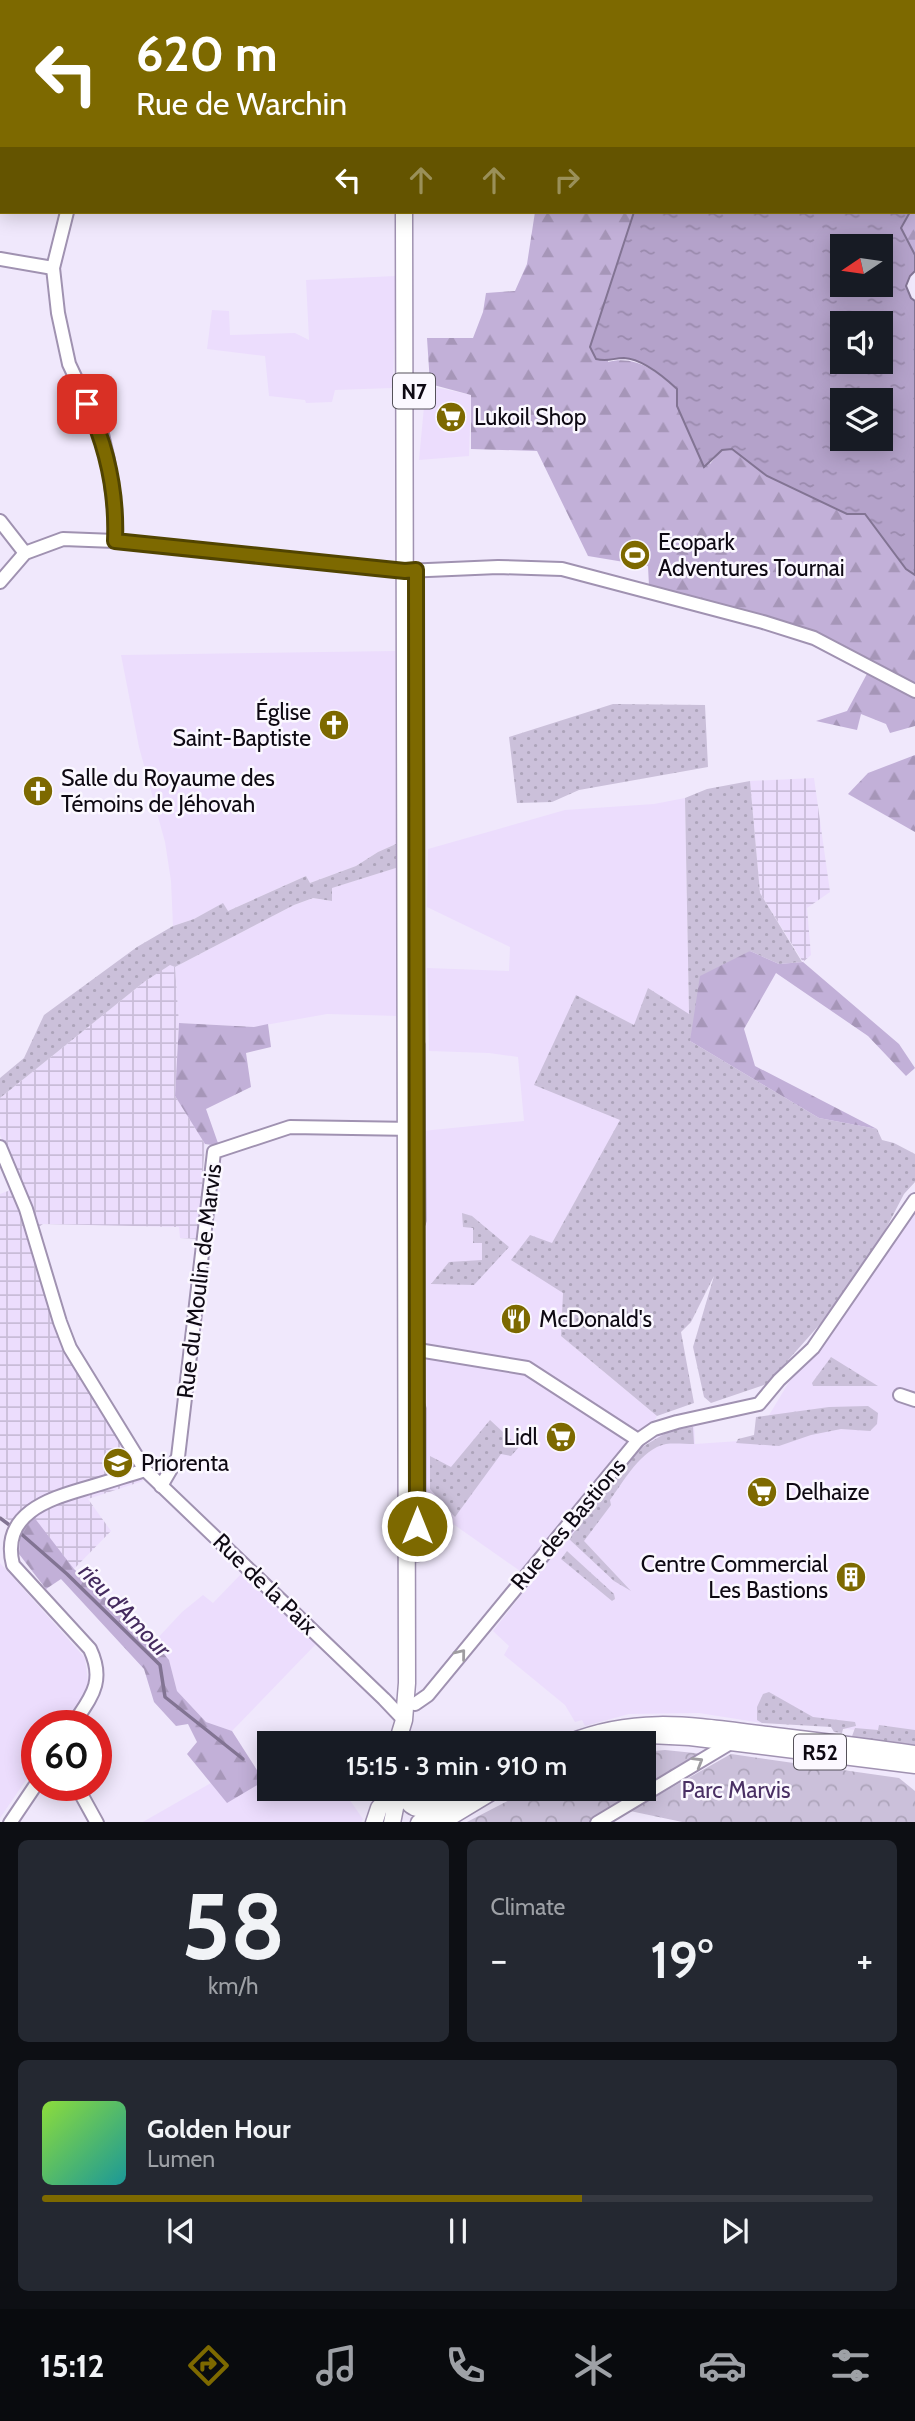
<!DOCTYPE html>
<meta charset="utf-8">
<style>
:root{--surface:#171b24;--page:#242831;--text:#f1f3f6;--muted:#9ea1a6;--line:#363941;--accent:#7d6900}
body{margin:0;font-family:Cabin,sans-serif;background:var(--page);color:var(--text);height:100vh;display:flex;flex-direction:column;font-size:26px;white-space:nowrap}
*{box-sizing:border-box;margin:0}
p{font-size:23px;color:var(--muted)}
.icon{flex:none;width:38px;height:38px;fill:none;stroke:currentColor;stroke-width:2;stroke-linecap:round;stroke-linejoin:round}
.map{position:relative;height:1822px;overflow:hidden}
.side{display:flex;flex-direction:column;gap:18px;padding:18px;background:#0d0f14;flex:1}
.side>*{flex:none}
.hud{position:absolute;left:0px;top:0px;width:915px;height:214px;box-shadow:0 4px 18px #0003;background:#7d6900;color:#fff;overflow:hidden}
.needle{width:46px;rotate:257deg}
.buttons{position:absolute;left:830px;top:234px;display:grid;gap:14px}
.buttons a{display:grid;place-items:center;width:63px;height:63px;border-radius:0px;background:var(--surface);box-shadow:0 4px 18px #0003;font-size:35px}
.speed{position:absolute;left:21px;top:1710px;display:flex;gap:14px;font-size:35px;font-weight:700;text-align:center}
.speed>*{display:grid;place-content:center;width:91px;height:91px;border-radius:50%;background:var(--surface);box-shadow:0 4px 18px #0003;line-height:1}
.speed .limit{border:10px solid #d22;background:#fff;color:#111}
.pin{position:absolute;display:grid;place-items:center;width:60px;height:60px;color:#fff;margin:-30px;border-radius:14px;box-shadow:0 4px 10px #0006}
.me{position:absolute;width:77px;margin:-38px;rotate:0deg;stroke-linejoin:round;filter:drop-shadow(0 0 5px #0008)}
.turn{display:flex;align-items:center;gap:24px;height:147px;padding:0 21px;font-size:32px}
.turn .icon{width:91px;height:91px;stroke-width:2.5}
.turn b{display:block;font-size:49px;line-height:60px}
.lanes{display:flex;align-items:center;height:66px;padding:0 21px;background:#0003;justify-content:center;gap:35px;direction:ltr}
.lanes .off{opacity:.35}
.big{font-size:52px;font-weight:600;line-height:1.1}
.side .tile{flex:1;display:flex;flex-direction:column;justify-content:center;gap:10px;min-width:0;padding:0 24px;border-radius:10px;background:var(--page)}
.side .dial{align-items:center;gap:0}
.dial b{font-size:91px;line-height:1}
.song{display:flex;align-items:center;gap:21px}
.cover{width:84px;height:84px;border-radius:10px;background:linear-gradient(135deg,hsl(90 70% 55%),hsl(180 70% 35%))}
.played{height:7px;border-radius:4px;background:linear-gradient(90deg,var(--accent) 65%,var(--line) 65%)}
.keys{display:flex;justify-content:space-around;direction:ltr}
.heat{display:flex;justify-content:space-between;align-items:center;font-size:38px;direction:ltr}
.side .tiles{flex:1;display:grid;gap:18px;grid-template-columns:1fr 1fr}
.tile:last-child{grid-column:span 2}
.trip{position:absolute;left:257px;top:1731px;width:399px;height:70px;border-radius:0px;background:var(--surface);box-shadow:0 4px 18px #0003;font-weight:600;line-height:70px;text-align:center}
.menu{display:flex;height:112px;justify-content:space-around;align-items:center;background:#090b0e;color:var(--muted)}
.menu .icon{width:49px;height:49px}
.menu .active{color:var(--accent)}
.menu b{font-size:32px;color:var(--text)}
.map>svg:first-child{display:block}
.built{fill:#ecddfd}
.industrial{fill:url(#industrial-grid)}
.grass{fill:url(#grass-dots)}
.forest{fill:url(#forest-firs)}
.park{fill:url(#park-crowns)}
.water{fill:url(#water-ripples);stroke:#827493;stroke-width:2;fill-rule:evenodd}
.lines{fill:none;stroke-linecap:round;stroke-linejoin:round}
.stream{stroke:#827493;stroke-width:3.5}
.minor-casing{stroke:#a092b1;stroke-width:16}
.major-casing{stroke:#a092b1;stroke-width:19}
.minor{stroke:#fff;stroke-width:12}
.major{stroke:#fff;stroke-width:16}
.oneway{stroke:#9f9da1}
.route-casing{stroke:#514400;stroke-width:18}
.route{stroke:#7d6900;stroke-width:12}
.labels{text-anchor:middle;dominant-baseline:central;stroke-width:5;stroke-linejoin:round;paint-order:stroke}
.shield{fill:#fbf8ff;stroke:#55515a;stroke-width:2}
.shield-label{font-size:21px;font-weight:bold;fill:#0e0913}
.poi-label{font-size:23px;fill:#0e0913;stroke:#fbf8ff;text-anchor:start}
.street-label{font-size:23px;fill:#0e0913;stroke:#fbf8ff}
.park-label{font-size:23px;fill:#4a3064;stroke:#fbf8ff}
.water-label{font-size:24px;font-style:italic;fill:#442a5e;stroke:#fbf8ff}
</style>
<div class="map">
<svg width="915" height="1823" viewBox="0 0 915 1823">
<defs>
<pattern id="industrial-grid" width="8" height="8" patternUnits="userSpaceOnUse" patternTransform="scale(1.75)"><rect width="8" height="8" fill="#ecddfd"/><path d="M0 4h8M4 0v8" fill="none" stroke="#c9bcd8"/></pattern>
<pattern id="grass-dots" width="8" height="8" patternUnits="userSpaceOnUse" patternTransform="scale(1.75)"><rect width="8" height="8" fill="#cbc0da"/><path d="M2 2h.1M6 6h.1" fill="none" stroke="#ada4ba" stroke-width="1.8" stroke-linecap="round"/></pattern>
<pattern id="forest-firs" width="22" height="20" patternUnits="userSpaceOnUse" patternTransform="scale(1.75)"><rect width="22" height="20" fill="#c2b0d8"/><path d="M5 1l3.5 6h-7zM16 11l3.5 6h-7z" fill="#a696b8"/></pattern>
<pattern id="park-crowns" width="20" height="18" patternUnits="userSpaceOnUse" patternTransform="scale(1.75)"><rect width="20" height="18" fill="#cbc0da"/><path d="M2 6a3 3 0 1 1 6 0M12 15a3 3 0 1 1 6 0" fill="none" stroke="#ada4ba"/></pattern>
<pattern id="water-ripples" width="26" height="14" patternUnits="userSpaceOnUse" patternTransform="scale(1.75)"><rect width="26" height="14" fill="#b4a2ca"/><path d="M2 4q2-2 4 0t4 0M15 11q2-2 4 0t4 0" fill="none" stroke="#9a8aad"/></pattern>
</defs>
<rect width="100%" height="100%" fill="#f0e8fc"/>
<g class="built">
<polygon points="396,276 393,388 335,390 332,402 306,403 305,400 269,396 265,356 207,349 212,310 229,311 230,335 295,333 309,340 306,280"/>
<polygon points="426,385 471,395 469,456 419,460"/>
<polygon points="395,651 396,844 378,852 356,866 310,883 306,876 228,911 222,904 194,919 173,926 171,881 165,842 139,747 121,655"/>
<polygon points="685,798 689,1014 634,1025 576,996 621,1120 552,1243 564,1293 561,1336 657,1416 641,1449 666,1430 694,1423 695,1444 754,1440 789,1382 829,1338 885,1251 915,1211 915,1738 771,1719 762,1723 699,1713 629,1714 585,1726 582,1720 575,1722 565,1705 504,1655 509,1646 493,1631 533,1580 426,1505 422,1131 524,1121 518,1057 489,1053 429,1051 427,968 509,971 510,947 427,907 428,849 565,810 654,804"/>
<polygon points="399,867 398,1016 327,1014 254,1027 179,1023 175,967 294,905 313,898 331,901 331,888"/>
<polygon points="0,1563 85,1658 89,1690 64,1725 37,1726 37,1764 0,1818"/>
<polygon points="241,1574 316,1644 232,1731 206,1722 177,1691 169,1660 154,1642 182,1612 203,1595 213,1603"/>
<polygon points="269,1778 270,1788 342,1789 363,1819 361,1823 141,1823 211,1783 227,1802"/>
</g>
<g class="industrial">
<polygon points="814,778 830,892 807,908 811,955 803,962 760,893 750,781"/>
<polygon points="170,964 175,967 179,1023 175,1096 205,1144 198,1239 180,1238 179,1227 43,1224 27,1235 65,1352 131,1459 143,1481 88,1499 111,1531 74,1569 30,1513 21,1526 0,1516 0,1194 21,1186 0,1135 0,1098 144,982"/>
</g>
<g class="grass">
<polygon points="613,704 705,705 708,767 579,790 552,802 517,803 509,737"/>
<polygon points="750,781 760,893 802,962 779,964 750,951 690,1041 819,1118 877,1129 882,1140 894,1143 915,1154 915,1182 904,1194 878,1244 821,1323 767,1384 711,1403 704,1397 693,1347 714,1276 691,1322 681,1332 694,1403 657,1416 561,1336 563,1293 511,1260 530,1235 552,1243 620,1120 534,1085 576,995 634,1025 648,988 689,1014 685,798 707,789"/>
<polygon points="396,844 399,850 399,867 332,888 332,901 313,898 294,905 175,967 170,965 144,982 0,1098 0,1078 24,1058 44,1015 137,947 173,926 194,919 223,903 228,911 306,876 310,883 356,866 378,852"/>
<polygon points="462,1213 472,1216 509,1247 474,1285 431,1284 449,1262 482,1260 482,1243 473,1243 473,1228 463,1227"/>
<polygon points="831,1357 878,1386 813,1386 812,1383"/>
<polygon points="868,1406 878,1413 877,1424 870,1431 841,1429 811,1435 779,1446 736,1443 738,1439 754,1435 756,1417 829,1407"/>
<polygon points="490,1420 519,1447 511,1456 501,1454 455,1517 430,1489 430,1456 451,1467"/>
<path d="M693,1427L694,1444C685,1444 674,1443 666,1444C641,1449 624,1481 610,1500L611,1505L584,1541L631,1591L614,1581L569,1539L632,1453L671,1430Z"/>
<polygon points="567,1551 614,1594 615,1599 612,1601 561,1559"/>
<polygon points="769,1692 813,1717 855,1722 856,1726 843,1729 842,1733 834,1732 831,1727 762,1723 757,1720 757,1707 763,1694"/>
<polygon points="879,1725 915,1730 915,1746 851,1739 855,1728 878,1730"/>
</g>
<g class="forest">
<polygon points="915,149 915,255 901,228 910,212 914,212"/>
<path d="M535,212H634L617,265L608,362C635,355 658,371 677,390L676,397L710,464L722,449H732L767,476L847,514H865L906,569L915,575V686L803,628L649,586L648,566L588,556L537,451L471,449V395L430,384L427,338H473L483,312L486,293L515,291L527,264Z"/>
<polygon points="869,670 915,695 915,726 890,733 886,724 861,714 857,730 816,721 847,711"/>
<polygon points="915,755 915,832 848,794 868,773"/>
<polygon points="750,951 779,964 803,962 899,1044 915,1068 906,1076 868,1036 776,973 744,1029 755,1066 877,1129 819,1118 690,1041 700,976"/>
<polygon points="179,1023 254,1027 268,1024 271,1047 246,1053 251,1087 206,1109 219,1146 205,1144 175,1096"/>
<polygon points="30,1512 74,1569 154,1642 169,1660 177,1691 206,1722 232,1731 264,1781 227,1803 187,1754 197,1742 188,1724 176,1726 154,1702 144,1669 61,1579 46,1589 19,1554 21,1526"/>
</g>
<g class="park">
<polygon points="665,1750 704,1754 589,1822 465,1823 531,1789 644,1788 644,1752"/>
<polygon points="731,1754 899,1778 915,1791 915,1822 687,1823 630,1811"/>
</g>
<path class="water" d="M634,212H910L901,228L915,255V271L910,276L906,286L911,298L915,301V575L906,569L865,514H847L767,476L732,449L722,450L704,467L677,406V389C663,376 643,359 624,358C613,358 608,362 596,359L590,347ZM842,247H880V285H842ZM842,324H880V362H842ZM842,401H880V439H842Z"/>
<g class="lines">
<g class="stream">
<polyline points="0,1518 12,1527"/>
<polyline points="19,1532 67,1574 160,1665 165,1697 243,1759"/>
</g>
<g class="minor-casing">
<g id="minor">
<polyline points="105,2 105,0"/>
<polyline points="67,212 53,268 58,313 69,364 102,434 108,460 116,524 115,541"/>
<polyline points="0,259 53,268"/>
<polyline points="0,521 25,553"/>
<polyline points="0,582 25,553 63,539 115,541 405,571 498,567 562,569 763,622 814,638 915,691"/>
<polyline points="0,1147 26,1209 60,1322 70,1348 145,1470 384,1699 404,1720"/>
<polyline points="406,1348 527,1368 638,1440"/>
<polyline points="900,1395 915,1400"/>
<polyline points="161,1486 178,1457 214,1152 290,1127 414,1129"/>
<polyline points="415,1704 428,1695 638,1440 654,1429 677,1422 759,1404 779,1380 813,1348 915,1200"/>
<path d="M72,1726C90,1698 106,1683 90,1649L13,1565C0,1514 49,1499 83,1489C104,1483 125,1476 145,1470"/>
<polyline points="76,1785 97,1823"/>
<polyline points="10,1823 37,1783"/>
<polyline points="597,1823 732,1742"/>
</g>
</g>
<g class="major-casing">
<g id="major">
<polyline points="405,2 405,0"/>
<polyline points="416,1044 417,1221"/>
<polyline points="417,1408 417,1553"/>
<polyline points="397,1743 404,1720 407,1683 404,212"/>
<path d="M568,1743C638,1715 695,1726 767,1735C816,1741 866,1747 915,1754"/>
<polyline points="602,1743 649,1735 690,1737 915,1765"/>
<path d="M399,1788C409,1810 417,1811 440,1807"/>
<polyline points="374,1823 379,1808 385,1802"/>
<polyline points="392,1823 399,1788"/>
<polyline points="419,1823 474,1788"/>
<polyline points="440,1823 498,1788"/>
</g>
</g>
<use href="#minor" class="minor"/>
<use href="#major" class="major"/>
</g>
<defs><path id="oneway-chevron" d="M-2-3.5L2.5 0L-2 3.5" fill="none" stroke-width="1.6" stroke-linecap="round" stroke-linejoin="round" transform="scale(1.75)"/></defs>
<g class="oneway">
<use href="#oneway-chevron" transform="translate(461 1654) rotate(-51)"/>
<use href="#oneway-chevron" transform="translate(698 1762) rotate(-31)"/>
</g>
<g class="lines">
<g class="route-casing">
<path id="route" d="M87,404C107,447 117,493 115,541L405,571L416,570L417,1526"/>
</g>
<use href="#route" class="route"/>
</g>
<defs>
<g id="supermarket-disc" transform="scale(1.575)"><circle r="9.5" fill="#7d6900" stroke="#fbf8ff"/><path d="M-6-5.5h2.5l.6 2H6L4.5 2H-2.5L-4.4-4H-6ZM-1.5 3.2a1.3 1.3 0 1 0 .1 0ZM3 3.2a1.3 1.3 0 1 0 .1 0Z" fill="#fff"/></g>
<g id="stadium-disc" transform="scale(1.575)"><circle r="9.5" fill="#7d6900" stroke="#fbf8ff"/><path d="M0-5a6.5 5 0 1 0 0 10a6.5 5 0 1 0 0-10ZM-3.5-1.8h7v3.6h-7Z" fill="#fff"/></g>
<g id="church-disc" transform="scale(1.575)"><circle r="9.5" fill="#7d6900" stroke="#fbf8ff"/><path d="M-1.2-6h2.4v3.5h3.3v2.4h-3.3V6h-2.4V-.1h-3.3v-2.4h3.3Z" fill="#fff"/></g>
<g id="restaurant-disc" transform="scale(1.575)"><circle r="9.5" fill="#7d6900" stroke="#fbf8ff"/><path d="M-5-6h1v4h1v-4h1v4h1v-4h1v5L-1.5 .5V6h-2V.5L-5-1ZM5-6V6H3V1.5H1.5Q1.5-4 5-6Z" fill="#fff"/></g>
<g id="university-disc" transform="scale(1.575)"><circle r="9.5" fill="#7d6900" stroke="#fbf8ff"/><path d="M0-5L7-2L0 1L-7-2ZM-4 1L0 2.5L4 1V4Q0 6-4 4Z" fill="#fff"/></g>
<g id="building-disc" transform="scale(1.575)"><circle r="9.5" fill="#7d6900" stroke="#fbf8ff"/><path d="M-4-6H4V6H1V3H-1V6H-4ZM-2.5-4.3h1.7v1.8h-1.7ZM.8-4.3h1.7v1.8H.8ZM-2.5-1h1.7V.8h-1.7ZM.8-1h1.7V.8H.8Z" fill="#fff"/></g>
</defs>
<g fill-rule="evenodd">
<use href="#supermarket-disc" x="451" y="417"/>
<use href="#stadium-disc" x="635" y="555"/>
<use href="#church-disc" x="334" y="725"/>
<use href="#church-disc" x="38" y="791"/>
<use href="#restaurant-disc" x="516" y="1319"/>
<use href="#supermarket-disc" x="561" y="1437"/>
<use href="#university-disc" x="118" y="1463"/>
<use href="#supermarket-disc" x="762" y="1492"/>
<use href="#building-disc" x="851" y="1577"/>
</g>
<g class="labels">
<g class="shield">
<rect x="393" y="373.5" width="42" height="35" rx="5"/>
<rect x="794" y="1734.5" width="52" height="35" rx="5"/>
</g>
<g class="shield-label">
<text x="414" y="391">N7</text>
<text x="820" y="1752">R52</text>
</g>
<g class="poi-label">
<text x="474" y="417">Lukoil Shop</text>
<text x="658" y="542">Ecopark<tspan x="658" dy="26">Adventures Tournai</tspan></text>
<text x="311" y="712" text-anchor="end">Église<tspan x="311" dy="26">Saint-Baptiste</tspan></text>
<text x="61" y="778">Salle du Royaume des<tspan x="61" dy="26">Témoins de Jéhovah</tspan></text>
<text x="539" y="1319">McDonald's</text>
<text x="538" y="1437" text-anchor="end">Lidl</text>
<text x="141" y="1463">Priorenta</text>
<text x="785" y="1492">Delhaize</text>
<text x="828" y="1564" text-anchor="end">Centre Commercial<tspan x="828" dy="26">Les Bastions</tspan></text>
</g>
<g class="street-label">
<text transform="translate(199 1281) rotate(-83)">Rue du Moulin de Marvis</text>
<text transform="translate(568 1524) rotate(-50)">Rue des Bastions</text>
<text transform="translate(265 1584) rotate(44)">Rue de la Paix</text>
</g>
<g class="park-label">
<text x="736" y="1790">Parc Marvis</text>
</g>
<g class="water-label">
<text transform="translate(125 1610) rotate(46)">rieu d'Amour</text>
</g>
</g>
</svg>
<div class="buttons">
<a><svg class="needle" viewBox="-14 -14 28 28"><path d="M0-13l5 13h-10z" fill="#e53935"/><path d="M0 13l5-13h-10z" fill="#9ea1a6"/></svg></a>
<a><svg class="icon" aria-label="sound" viewBox="0 0 24 24"><path d="M4 9h4l5-4v14l-5-4H4zM17 9q2 3 0 6"/></svg></a>
<a><svg class="icon" aria-label="layers" viewBox="0 0 24 24"><path d="M12 4l9 5-9 5-9-5zM3 14l9 5 9-5"/></svg></a>
</div>
<div class="speed"><div class="limit">60</div></div>
<div class="pin" style="left:87px;top:404px;background:#d93025"><svg class="icon" aria-label="arrive" viewBox="0 0 24 24"><path d="M6 21V4h12l-3 4 3 4H6"/></svg></div>
<svg class="me" style="left:417px;top:1526px" viewBox="-20 -20 40 40"><circle r="17" fill="#7d6900" stroke="#fff" stroke-width="3"/><path d="M0-11L8 9 0 5-8 9z" fill="#fff"/></svg>
<div class="trip">15:15 · 3 min · 910 m</div>
<div class="hud">
<div class="turn"><svg class="icon" aria-label="left" viewBox="0 0 24 24"><path d="M17 20v-9H6M10 6l-5 5 5 5"/></svg><div><b>620 m</b>Rue de Warchin</div></div>
<div class="lanes"><svg class="icon" aria-label="left" viewBox="0 0 24 24"><path d="M17 20v-9H6M10 6l-5 5 5 5"/></svg><svg class="icon off" aria-label="ahead" viewBox="0 0 24 24"><path d="M12 20V5M6 11l6-6 6 6"/></svg><svg class="icon off" aria-label="ahead" viewBox="0 0 24 24"><path d="M12 20V5M6 11l6-6 6 6"/></svg><svg class="icon off" aria-label="right" viewBox="0 0 24 24"><path d="M7 20v-9h11M14 6l5 5-5 5"/></svg></div>
</div>
</div>
<section class="side">
<div class="tiles">
<div class="tile dial"><b>58</b><p>km/h</p></div>
<div class="tile"><p>Climate</p>
<div class="heat"><a>−</a><b class="big">19°</b><a>+</a></div>
</div>
<div class="tile">
<div class="song"><i class="cover"></i><div><b>Golden Hour</b><p>Lumen</p></div></div>
<div class="played"></div>
<div class="keys"><svg class="icon" aria-label="previous" viewBox="0 0 24 24"><path d="M18 5L8 12l10 7zM5 5v14"/></svg><svg class="icon" aria-label="pause" viewBox="0 0 24 24"><path d="M8 5v14M16 5v14"/></svg><svg class="icon" aria-label="next" viewBox="0 0 24 24"><path d="M6 5l10 7-10 7zM19 5v14"/></svg></div>
</div>
</div>
</section>
<nav class="menu">
<b>15:12</b>
<svg class="icon active" aria-label="directions" viewBox="0 0 24 24"><path d="M12 3l9 9-9 9-9-9zM9 14v-3h6M13 9l2 2-2 2"/></svg>
<svg class="icon" aria-label="music" viewBox="0 0 24 24"><path d="M9 18V5l10-2v13"/><circle cx="6" cy="18" r="3"/><circle cx="16" cy="16" r="3"/></svg>
<svg class="icon" aria-label="phone" viewBox="0 0 24 24"><path d="M5 4h4l2 5-3 2q2 4 5 5l2-3 5 2v4C11 20 4 13 5 4z"/></svg>
<svg class="icon" aria-label="climate" viewBox="0 0 24 24"><path d="M12 3v18M4 7l16 10M4 17L20 7"/></svg>
<svg class="icon" aria-label="car" viewBox="0 0 24 24"><path d="M5 17H2v-5l4-1 3-4h7l3 4 3 1v5h-3M9 17h6M6 11h13"/><circle cx="7" cy="17" r="2"/><circle cx="17" cy="17" r="2"/></svg>
<svg class="icon" aria-label="filters" viewBox="0 0 24 24"><path d="M4 7h16M4 17h16"/><circle cx="9" cy="7" r="2"/><circle cx="15" cy="17" r="2"/></svg>
</nav>
